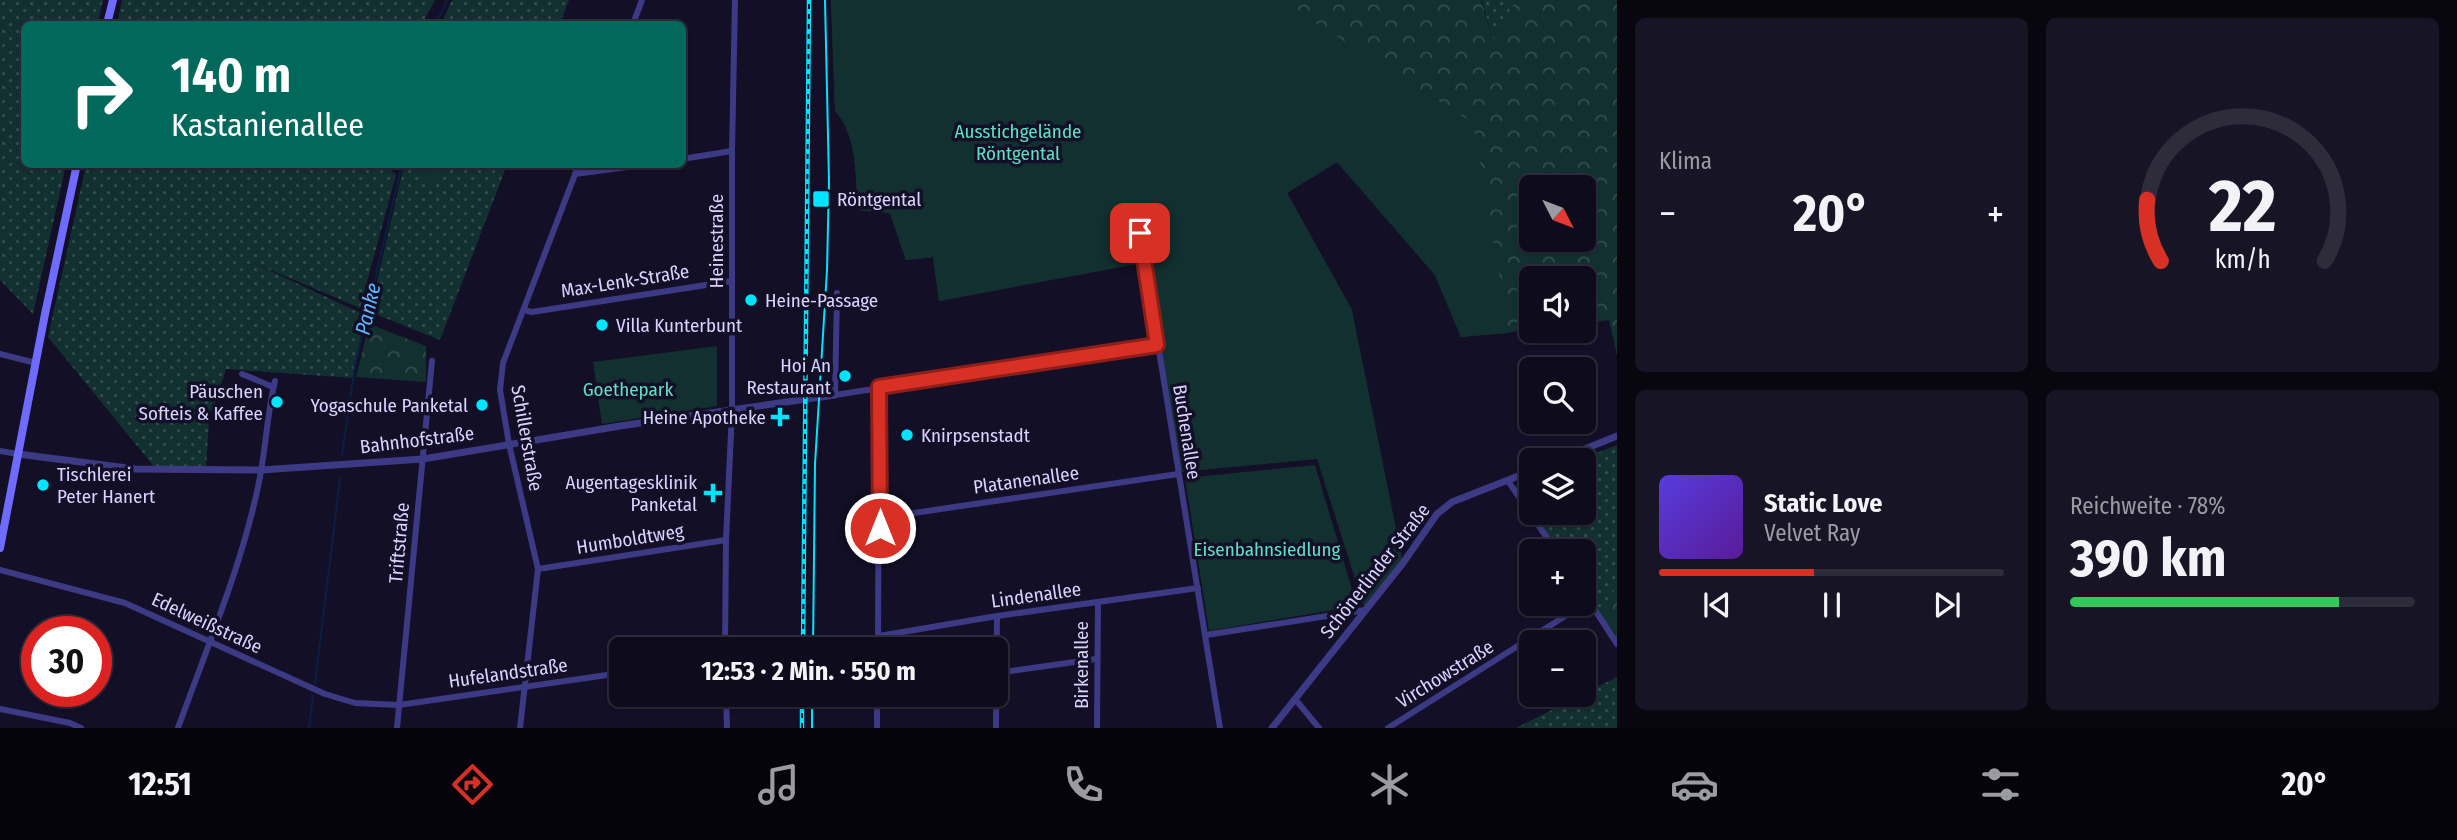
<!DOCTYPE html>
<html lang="de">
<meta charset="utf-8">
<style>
:root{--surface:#0e0b1c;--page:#171425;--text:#f1f3f6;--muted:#9b9ba3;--line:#2e2b3b;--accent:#d93025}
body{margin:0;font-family:"Fira Sans Condensed",sans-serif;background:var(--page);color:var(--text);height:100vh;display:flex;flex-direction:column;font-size:26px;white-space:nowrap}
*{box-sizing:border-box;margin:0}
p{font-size:23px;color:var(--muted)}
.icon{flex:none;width:38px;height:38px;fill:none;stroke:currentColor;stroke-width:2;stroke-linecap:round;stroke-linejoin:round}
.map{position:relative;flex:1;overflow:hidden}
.panel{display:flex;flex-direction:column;gap:18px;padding:18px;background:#08060f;width:840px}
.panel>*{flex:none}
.banner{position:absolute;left:21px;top:21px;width:665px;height:147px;border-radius:10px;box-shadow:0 2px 5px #0004,0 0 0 2px var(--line);background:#00695c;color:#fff;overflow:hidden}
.needle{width:46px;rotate:132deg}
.fabs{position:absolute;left:1519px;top:175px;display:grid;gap:14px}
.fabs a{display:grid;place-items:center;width:77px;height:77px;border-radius:10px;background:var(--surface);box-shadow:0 2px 5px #0004,0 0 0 2px var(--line);font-size:35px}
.speed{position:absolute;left:21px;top:616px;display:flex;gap:14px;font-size:35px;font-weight:700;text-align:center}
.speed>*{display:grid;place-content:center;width:91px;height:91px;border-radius:50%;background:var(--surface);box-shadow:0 2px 5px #0004,0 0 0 2px var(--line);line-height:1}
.speed .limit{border:10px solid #d22;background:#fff;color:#111}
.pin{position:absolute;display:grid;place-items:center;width:60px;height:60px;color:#fff;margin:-30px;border-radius:14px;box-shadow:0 4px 10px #0006}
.me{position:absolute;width:77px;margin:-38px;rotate:0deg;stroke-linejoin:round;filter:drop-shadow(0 0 5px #0008)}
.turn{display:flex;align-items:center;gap:24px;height:147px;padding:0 35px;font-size:32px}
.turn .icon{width:91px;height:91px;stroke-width:2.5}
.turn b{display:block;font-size:49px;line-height:60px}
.big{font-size:52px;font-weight:700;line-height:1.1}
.panel .card{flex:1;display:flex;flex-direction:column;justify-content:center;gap:10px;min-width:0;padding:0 24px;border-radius:10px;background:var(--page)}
.panel .dial{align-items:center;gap:0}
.dial svg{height:182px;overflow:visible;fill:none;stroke:var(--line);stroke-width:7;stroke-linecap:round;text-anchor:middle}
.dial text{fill:var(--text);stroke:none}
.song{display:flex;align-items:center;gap:21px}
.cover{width:84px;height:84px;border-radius:10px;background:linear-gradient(135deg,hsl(250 70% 55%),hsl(270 70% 35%))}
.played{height:7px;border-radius:4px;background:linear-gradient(90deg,var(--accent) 45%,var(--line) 45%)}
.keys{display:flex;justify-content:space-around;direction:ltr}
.heat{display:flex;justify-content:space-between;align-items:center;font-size:38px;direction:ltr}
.charge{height:10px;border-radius:5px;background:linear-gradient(90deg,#34c759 78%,var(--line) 0)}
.panel .tiles{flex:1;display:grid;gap:18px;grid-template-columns:repeat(2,1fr)}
.trip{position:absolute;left:609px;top:637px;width:399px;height:70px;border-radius:10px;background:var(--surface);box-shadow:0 2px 5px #0004,0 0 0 2px var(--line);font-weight:700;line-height:70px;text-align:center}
.tab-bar{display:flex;height:112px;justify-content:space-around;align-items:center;background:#06040b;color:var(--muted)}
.tab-bar .icon{width:49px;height:49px}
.tab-bar .selected{color:var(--accent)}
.tab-bar b{font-size:32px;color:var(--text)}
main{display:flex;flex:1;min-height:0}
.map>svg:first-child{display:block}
.grass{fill:url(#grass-dots)}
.forest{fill:url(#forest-crowns);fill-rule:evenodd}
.green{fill:#12302f}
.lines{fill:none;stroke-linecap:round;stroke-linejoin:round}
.stream{stroke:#0a1f44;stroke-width:2}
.minor{stroke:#3d3a85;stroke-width:6}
.tertiary{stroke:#3d3a85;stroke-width:7}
.secondary{stroke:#6f6bff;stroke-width:8}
.tram{stroke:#00e5ff;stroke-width:2}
.rail-casing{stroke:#00e5ff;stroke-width:4.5}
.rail{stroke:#130f26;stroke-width:2;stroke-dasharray:5;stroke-linecap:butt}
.route-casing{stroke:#8d1f18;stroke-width:18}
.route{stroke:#d93025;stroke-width:12}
.poi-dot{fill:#00e5ff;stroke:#130f26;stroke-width:2.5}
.labels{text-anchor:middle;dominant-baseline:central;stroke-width:7;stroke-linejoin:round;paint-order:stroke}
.park-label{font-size:19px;fill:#5fe0c0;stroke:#130f26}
.poi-label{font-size:19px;fill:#d9d4ff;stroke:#130f26;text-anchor:start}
.street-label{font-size:19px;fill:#d9d4ff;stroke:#130f26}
.water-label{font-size:21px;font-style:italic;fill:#62b6ff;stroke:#130f26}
</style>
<main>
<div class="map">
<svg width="1617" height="728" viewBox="0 0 1617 728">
<defs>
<pattern id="grass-dots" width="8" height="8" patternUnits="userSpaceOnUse" patternTransform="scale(1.75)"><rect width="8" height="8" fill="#12302f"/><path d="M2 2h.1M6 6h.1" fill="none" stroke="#344d4e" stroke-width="1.8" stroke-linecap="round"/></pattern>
<pattern id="forest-crowns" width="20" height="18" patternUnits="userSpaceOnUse" patternTransform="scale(1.75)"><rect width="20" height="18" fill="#12302f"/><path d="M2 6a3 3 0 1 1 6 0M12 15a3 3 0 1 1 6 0" fill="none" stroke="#344d4e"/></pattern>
</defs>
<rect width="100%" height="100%" fill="#130f26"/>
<g class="grass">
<polygon points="0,0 103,0 98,24 24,24 24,164 66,165 33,314 0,280"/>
<polygon points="122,0 435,0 422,24 117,24"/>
<polygon points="452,0 569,0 560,24 441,24"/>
<polygon points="1482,0 1516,0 1493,41"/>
<polygon points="86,165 391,165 391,170 396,175 360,308 249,261 365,315 353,378 226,369 209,421 206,468 156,469 48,337"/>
<polygon points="404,165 507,165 440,340 370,312"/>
<polygon points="1617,445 1617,645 1584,595 1584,551 1555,551 1513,487 1531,480 1531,513 1584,513 1584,460 1579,460"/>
<polygon points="1617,677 1617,728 1516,728"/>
</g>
<g class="forest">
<path d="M831,0H1481L1493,40L1516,0H1617V355L1609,320L1584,323V278H1531V330L1461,337L1435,275L1337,162L1287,193L1352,310L1317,459L1147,262L939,301L933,257L906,260L890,213L858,210C855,177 858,136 835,111ZM1531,187H1584V240H1531Z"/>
<polygon points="413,164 446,164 446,165 426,185"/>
<polygon points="369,324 426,346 426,382 356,377"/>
<polygon points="1617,585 1617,639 1600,615"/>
</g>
<g class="green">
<path d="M831,0H1279L1473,123L1509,333L1461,337L1435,275L1337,162L1287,193L1352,310L1403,563L1365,610L1317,459L1180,472L1147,262L939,301L933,257L906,260L890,213L858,210C855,177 858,136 835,111Z"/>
<polygon points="717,346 717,406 602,424 593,362"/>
<polygon points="1315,465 1357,606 1209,631 1185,478"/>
</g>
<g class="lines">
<g class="stream">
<polyline points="435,24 448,0"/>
<polyline points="342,455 355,366 402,164"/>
<polyline points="315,683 340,479"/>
<polyline points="309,728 313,696"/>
</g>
<g class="minor">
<polyline points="633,24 642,0"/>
<polyline points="682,159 732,151"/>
<polyline points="575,174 650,164"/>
<polyline points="1140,233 1220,728"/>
<polyline points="837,293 835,395 1157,345"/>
<polyline points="524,310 532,312 732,281"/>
<polyline points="0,354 36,363"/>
<polyline points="242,374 273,387"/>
<polyline points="0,451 18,454"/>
<polyline points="1508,481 1556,551"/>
<polyline points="880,518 1178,474"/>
<polyline points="538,569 726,540"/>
<polyline points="0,570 125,603 325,694 355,703 399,705 621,673"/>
<polyline points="1584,593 1617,644"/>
<polyline points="1206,635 1365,610"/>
<polyline points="879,636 997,616 1198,588"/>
<polyline points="725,649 726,540 732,411 732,151 735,0"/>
<polyline points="779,649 785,648"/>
<polyline points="878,649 879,387"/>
<polyline points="997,673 1096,659"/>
<polyline points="726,695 727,728"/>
<polyline points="1295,699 1319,728"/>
<polyline points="0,709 70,723 81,728"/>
<path d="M178,728C207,647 242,566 259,482C266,448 267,414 275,381"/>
<polyline points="397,728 432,361"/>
<polyline points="520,728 538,569 509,444 500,390 503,363 579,164"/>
<polyline points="877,728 877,695"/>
<polyline points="996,728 997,616"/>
<polyline points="1097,728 1098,603"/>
<polyline points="1388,728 1589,601"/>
</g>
<g class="tertiary">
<polyline points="18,454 135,469 261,470 349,464 423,459 620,426 835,395"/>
<polyline points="1558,460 1617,436"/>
<polyline points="1272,728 1403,563 1437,514 1452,502 1531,471"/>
</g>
<g class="secondary">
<polyline points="107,24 113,0"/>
<polyline points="0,548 45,314 77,164"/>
</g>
<g class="tram">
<polyline points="813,649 815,464 827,270 829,181 825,0"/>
<polyline points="812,728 812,695"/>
</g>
<g class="rail-casing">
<g id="rail">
<polyline points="803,649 809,0"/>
<polyline points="802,728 802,695"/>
</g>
</g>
<use href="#rail" class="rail"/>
</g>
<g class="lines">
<g class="route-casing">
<polyline id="route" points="880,528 879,387 1157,345 1140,233"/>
</g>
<use href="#route" class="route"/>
</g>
<g class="poi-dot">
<rect x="812" y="190" width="18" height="18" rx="3.5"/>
<circle cx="751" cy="300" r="7"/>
<circle cx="602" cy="325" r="7"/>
<circle cx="845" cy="376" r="7"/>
<circle cx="277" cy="402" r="7"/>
<circle cx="482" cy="405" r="7"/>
<path d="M776.5 406.5h7v7h7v7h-7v7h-7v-7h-7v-7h7z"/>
<circle cx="907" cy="435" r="7"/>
<circle cx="43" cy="485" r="7"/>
<path d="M709.5 482.5h7v7h7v7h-7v7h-7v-7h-7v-7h7z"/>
</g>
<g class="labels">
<g class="park-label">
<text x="1018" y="131">Ausstichgelände<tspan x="1018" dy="22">Röntgental</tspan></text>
<text x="628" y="389">Goethepark</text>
<text x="1267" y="549">Eisenbahnsiedlung</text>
</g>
<g class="poi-label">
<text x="837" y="199">Röntgental</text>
<text x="765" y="300">Heine-Passage</text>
<text x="616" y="325">Villa Kunterbunt</text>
<text x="831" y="365" text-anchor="end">Hoi An<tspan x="831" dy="22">Restaurant</tspan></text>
<text x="263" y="391" text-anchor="end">Päuschen<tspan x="263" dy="22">Softeis &amp; Kaffee</tspan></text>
<text x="468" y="405" text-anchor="end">Yogaschule Panketal</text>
<text x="766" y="417" text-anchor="end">Heine Apotheke</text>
<text x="921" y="435">Knirpsenstadt</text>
<text x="57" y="474">Tischlerei<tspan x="57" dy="22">Peter Hanert</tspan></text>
<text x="697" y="482" text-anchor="end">Augentagesklinik<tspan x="697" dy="22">Panketal</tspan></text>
</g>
<g class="street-label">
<text transform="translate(716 241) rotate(-90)">Heinestraße</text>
<text transform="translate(625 281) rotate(-9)">Max-Lenk-Straße</text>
<text transform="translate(1187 432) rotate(81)">Buchenallee</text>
<text transform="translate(527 438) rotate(80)">Schillerstraße</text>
<text transform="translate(417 440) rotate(-7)">Bahnhofstraße</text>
<text transform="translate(1026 480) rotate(-8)">Platanenallee</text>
<text transform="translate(630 539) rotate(-9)">Humboldtweg</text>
<text transform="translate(399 543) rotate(-85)">Triftstraße</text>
<text transform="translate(1375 571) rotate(-52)">Schönerlinder Straße</text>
<text transform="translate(1036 595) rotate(-8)">Lindenallee</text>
<text transform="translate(207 623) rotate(25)">Edelweißstraße</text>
<text transform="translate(1081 665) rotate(-90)">Birkenallee</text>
<text transform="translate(508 673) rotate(-8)">Hufelandstraße</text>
<text transform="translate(1445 674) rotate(-32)">Virchowstraße</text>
</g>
<g class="water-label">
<text transform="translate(368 309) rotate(-77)">Panke</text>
</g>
</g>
</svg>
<div class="fabs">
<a><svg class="needle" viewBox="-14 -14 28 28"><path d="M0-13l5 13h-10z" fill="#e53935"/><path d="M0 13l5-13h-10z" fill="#9b9ba3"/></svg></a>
<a><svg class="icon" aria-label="sound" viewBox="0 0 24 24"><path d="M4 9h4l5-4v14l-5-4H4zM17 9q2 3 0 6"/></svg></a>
<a><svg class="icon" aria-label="search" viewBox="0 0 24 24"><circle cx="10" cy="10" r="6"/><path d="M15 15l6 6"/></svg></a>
<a><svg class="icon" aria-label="layers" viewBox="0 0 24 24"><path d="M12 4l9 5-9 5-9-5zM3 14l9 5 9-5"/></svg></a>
<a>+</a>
<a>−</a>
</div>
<div class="speed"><div class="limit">30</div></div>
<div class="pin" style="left:1140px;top:233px;background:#d93025"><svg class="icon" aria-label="arrive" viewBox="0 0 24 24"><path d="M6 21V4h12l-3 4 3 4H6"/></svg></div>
<svg class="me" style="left:880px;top:528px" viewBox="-20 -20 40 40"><circle r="17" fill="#d93025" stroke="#fff" stroke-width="3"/><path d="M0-11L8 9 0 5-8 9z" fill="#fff"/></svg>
<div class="trip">12:53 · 2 Min. · 550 m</div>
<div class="banner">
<div class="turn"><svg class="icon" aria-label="right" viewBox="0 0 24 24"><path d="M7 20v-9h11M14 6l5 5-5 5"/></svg><div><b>140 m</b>Kastanienallee</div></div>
</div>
</div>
<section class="panel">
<div class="tiles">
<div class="card"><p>Klima</p>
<div class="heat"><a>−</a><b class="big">20°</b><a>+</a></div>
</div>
<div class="card dial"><svg viewBox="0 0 100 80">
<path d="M14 69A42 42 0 1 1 86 69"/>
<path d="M14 69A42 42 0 0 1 8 42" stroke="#d93025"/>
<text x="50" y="56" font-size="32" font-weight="700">22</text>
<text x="50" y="72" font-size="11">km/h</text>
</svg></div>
<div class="card">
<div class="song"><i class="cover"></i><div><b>Static Love</b><p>Velvet Ray</p></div></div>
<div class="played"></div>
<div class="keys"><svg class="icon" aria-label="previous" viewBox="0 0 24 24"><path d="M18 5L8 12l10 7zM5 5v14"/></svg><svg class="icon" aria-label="pause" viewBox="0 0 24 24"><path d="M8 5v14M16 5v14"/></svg><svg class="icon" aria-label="next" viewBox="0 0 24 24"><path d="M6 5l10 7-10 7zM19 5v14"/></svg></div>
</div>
<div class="card"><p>Reichweite · 78%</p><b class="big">390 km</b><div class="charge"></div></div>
</div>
</section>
</main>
<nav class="tab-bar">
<b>12:51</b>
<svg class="icon selected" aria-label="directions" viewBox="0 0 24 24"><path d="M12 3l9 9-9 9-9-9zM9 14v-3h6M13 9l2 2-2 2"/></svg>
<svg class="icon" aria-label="music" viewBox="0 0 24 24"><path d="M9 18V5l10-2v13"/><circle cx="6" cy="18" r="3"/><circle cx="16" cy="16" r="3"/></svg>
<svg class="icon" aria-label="phone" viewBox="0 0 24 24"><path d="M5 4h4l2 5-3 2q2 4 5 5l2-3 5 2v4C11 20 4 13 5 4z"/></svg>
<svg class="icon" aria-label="climate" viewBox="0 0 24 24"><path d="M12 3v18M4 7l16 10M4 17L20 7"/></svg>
<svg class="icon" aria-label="car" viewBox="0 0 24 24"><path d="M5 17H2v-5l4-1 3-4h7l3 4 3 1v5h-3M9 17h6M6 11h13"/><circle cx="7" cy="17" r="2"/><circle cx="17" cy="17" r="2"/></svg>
<svg class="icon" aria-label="filters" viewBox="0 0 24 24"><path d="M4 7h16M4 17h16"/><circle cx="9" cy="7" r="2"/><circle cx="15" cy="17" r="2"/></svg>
<b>20°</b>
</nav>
